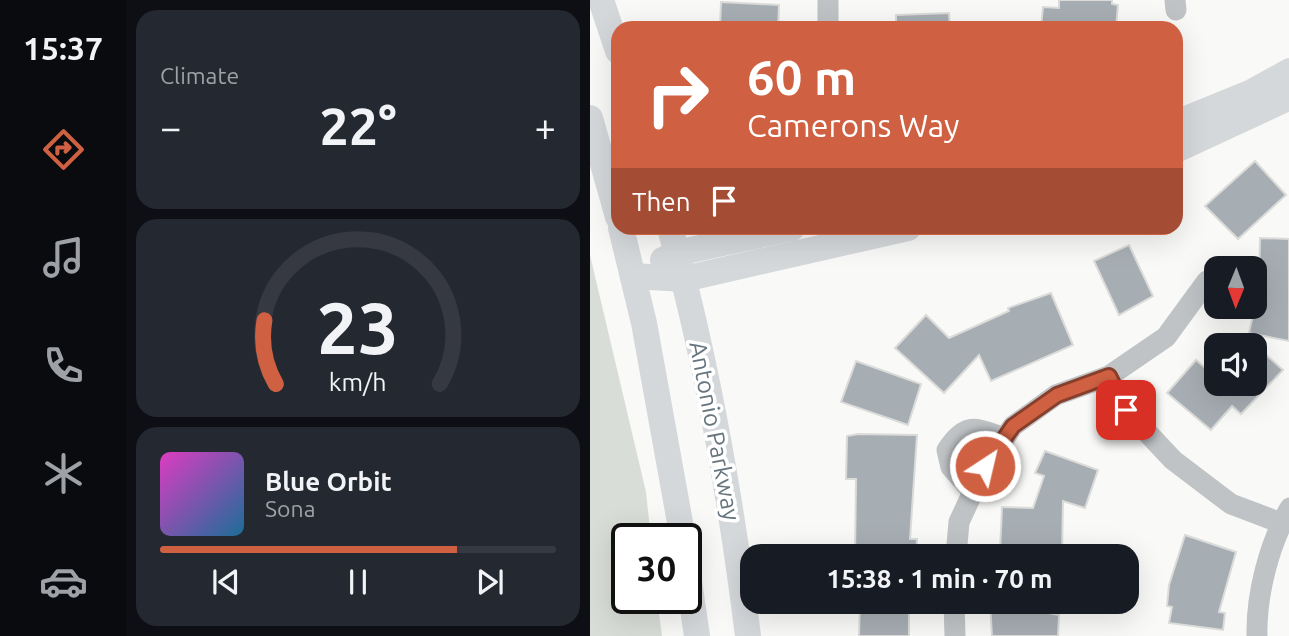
<!DOCTYPE html>
<meta charset="utf-8">
<style>
:root{--surface:#171b24;--page:#242831;--text:#f1f3f6;--muted:#9ea1a6;--line:#363941;--accent:#cf6142}
body{margin:0;font-family:Ubuntu,sans-serif;background:var(--page);color:var(--text);height:100vh;display:flex;flex-direction:column;font-size:26px;white-space:nowrap}
*{box-sizing:border-box;margin:0}
p{font-size:23px;color:var(--muted)}
.icon{flex:none;width:38px;height:38px;fill:none;stroke:currentColor;stroke-width:2;stroke-linecap:round;stroke-linejoin:round}
.map{position:relative;flex:1;overflow:hidden}
.side{display:flex;flex-direction:column;gap:10px;padding:10px;background:#0d0f14;width:464px}
.side>*{flex:none}
.guide{position:absolute;left:21px;top:21px;width:572px;height:214px;border-radius:21px;box-shadow:0 7px 28px #0002;background:#cf6142;color:#fff;overflow:hidden}
.needle{width:46px;rotate:181deg}
.controls{position:absolute;left:614px;top:256px;display:grid;gap:14px}
.controls a{display:grid;place-items:center;width:63px;height:63px;border-radius:14px;background:var(--surface);box-shadow:0 7px 28px #0002;font-size:35px}
.speed{position:absolute;left:21px;top:523px;display:flex;gap:14px;font-size:35px;font-weight:700;text-align:center}
.speed>*{display:grid;place-content:center;width:91px;height:91px;border-radius:50%;background:var(--surface);box-shadow:0 7px 28px #0002;line-height:1}
.speed .limit{border:4px solid #111;border-radius:10px;background:#fff;color:#111}
.pin{position:absolute;display:grid;place-items:center;width:60px;height:60px;color:#fff;margin:-30px;border-radius:14px;box-shadow:0 4px 10px #0006}
.me{position:absolute;width:77px;margin:-38px;rotate:35deg;stroke-linejoin:round;filter:drop-shadow(0 0 5px #0008)}
.turn{display:flex;align-items:center;gap:24px;height:147px;padding:0 21px;font-size:32px}
.turn .icon{width:91px;height:91px;stroke-width:2.5}
.turn b{display:block;font-size:49px;line-height:60px}
.then{display:flex;align-items:center;height:66px;padding:0 21px;background:#0003;gap:14px;font-size:26px}
.big{font-size:52px;font-weight:700;line-height:1.1}
.side .card{flex:1;display:flex;flex-direction:column;justify-content:center;gap:10px;min-width:0;padding:0 24px;border-radius:21px;background:var(--page)}
.side .dial{align-items:center;gap:0}
.dial svg{height:182px;overflow:visible;fill:none;stroke:var(--line);stroke-width:7;stroke-linecap:round;text-anchor:middle}
.dial text{fill:var(--text);stroke:none}
.song{display:flex;align-items:center;gap:21px}
.cover{width:84px;height:84px;border-radius:10px;background:linear-gradient(135deg,hsl(310 70% 55%),hsl(200 70% 35%))}
.played{height:7px;border-radius:4px;background:linear-gradient(90deg,var(--accent) 75%,var(--line) 75%)}
.keys{display:flex;justify-content:space-around;direction:ltr}
.heat{display:flex;justify-content:space-between;align-items:center;font-size:38px;direction:ltr}
.trip{position:absolute;left:150px;top:544px;width:399px;height:70px;border-radius:21px;background:var(--surface);box-shadow:0 7px 28px #0002;font-weight:700;line-height:70px;text-align:center}
main{display:flex;flex:1;min-height:0}
.tab-bar{display:flex;flex-direction:column;width:126px;justify-content:space-around;align-items:center;background:#090b0e;color:var(--muted)}
.tab-bar .icon{width:49px;height:49px}
.tab-bar .active{color:var(--accent)}
.tab-bar b{font-size:32px;color:var(--text)}
.map>svg:first-child{display:block}
.green{fill:#d9ddd7}
.building{fill:#a7aeb3;stroke:#dbdbd9;stroke-width:2}
.lines{fill:none;stroke-linecap:round;stroke-linejoin:round}
.minor{stroke:#bfc3c6;stroke-width:21}
.major{stroke:#d5d8db;stroke-width:26}
.route-casing{stroke:#873f2b;stroke-width:18}
.route{stroke:#cf6142;stroke-width:12}
.labels{text-anchor:middle;dominant-baseline:central;stroke-width:7;stroke-linejoin:round;paint-order:stroke}
.street-label{font-size:24px;fill:#67757e;stroke:#fff}
</style>
<main>
<nav class="tab-bar">
<b>15:37</b>
<svg class="icon active" aria-label="directions" viewBox="0 0 24 24"><path d="M12 3l9 9-9 9-9-9zM9 14v-3h6M13 9l2 2-2 2"/></svg>
<svg class="icon" aria-label="music" viewBox="0 0 24 24"><path d="M9 18V5l10-2v13"/><circle cx="6" cy="18" r="3"/><circle cx="16" cy="16" r="3"/></svg>
<svg class="icon" aria-label="phone" viewBox="0 0 24 24"><path d="M5 4h4l2 5-3 2q2 4 5 5l2-3 5 2v4C11 20 4 13 5 4z"/></svg>
<svg class="icon" aria-label="climate" viewBox="0 0 24 24"><path d="M12 3v18M4 7l16 10M4 17L20 7"/></svg>
<svg class="icon" aria-label="car" viewBox="0 0 24 24"><path d="M5 17H2v-5l4-1 3-4h7l3 4 3 1v5h-3M9 17h6M6 11h13"/><circle cx="7" cy="17" r="2"/><circle cx="17" cy="17" r="2"/></svg>
</nav>
<section class="side">
<div class="card"><p>Climate</p>
<div class="heat"><a>−</a><b class="big">22°</b><a>+</a></div>
</div>
<div class="card dial"><svg viewBox="0 0 100 80">
<path d="M14 69A42 42 0 1 1 86 69"/>
<path d="M14 69A42 42 0 0 1 9 41" stroke="#cf6142"/>
<text x="50" y="56" font-size="32" font-weight="700">23</text>
<text x="50" y="72" font-size="11">km/h</text>
</svg></div>
<div class="card">
<div class="song"><i class="cover"></i><div><b>Blue Orbit</b><p>Sona</p></div></div>
<div class="played"></div>
<div class="keys"><svg class="icon" aria-label="previous" viewBox="0 0 24 24"><path d="M18 5L8 12l10 7zM5 5v14"/></svg><svg class="icon" aria-label="pause" viewBox="0 0 24 24"><path d="M8 5v14M16 5v14"/></svg><svg class="icon" aria-label="next" viewBox="0 0 24 24"><path d="M6 5l10 7-10 7zM19 5v14"/></svg></div>
</div>
</section>
<div class="map">
<svg width="700" height="636" viewBox="0 0 700 636">
<rect width="100%" height="100%" fill="#f9f9f7"/>
<polygon class="green" points="0,255 56,492 61,539 37,539 37,598 67,599 72,636 0,636"/>
<g class="building">
<polygon points="469,0 522,0 522,4 528,5 526,28 451,28 453,7 469,8"/>
<polygon points="131,2 189,5 188,28 130,28"/>
<polygon points="359,13 360,28 306,28 306,15"/>
<polygon points="665,161 696,195 648,239 615,206"/>
<polygon points="670,238 699,239 699,341 659,333 669,289"/>
<polygon points="539,245 563,296 529,315 504,261"/>
<polygon points="461,293 483,345 401,381 389,355 354,393 305,348 336,315 359,338 419,311 418,308"/>
<polygon points="665,345 693,370 651,414 642,406 621,430 577,393 606,360 626,377 626,383 665,383"/>
<polygon points="266,361 331,384 318,425 251,402"/>
<polygon points="268,434 327,435 320,539 327,539 326,556 265,556 266,479 256,479 257,436"/>
<polygon points="455,451 508,470 495,508 473,501 472,555 410,551 412,507 443,508 454,476 445,473"/>
<polygon points="595,535 646,552 629,612 635,613 633,630 579,623 582,607 577,606 579,585"/>
<polygon points="270,602 319,602 319,636 269,636"/>
<polygon points="400,602 453,602 452,612 469,615 468,636 402,636"/>
</g>
<g class="lines">
<g class="minor">
<polyline points="238,0 238,28"/>
<polyline points="585,0 586,10"/>
<polyline points="519,376 536,410 583,460 641,504 691,523"/>
<path d="M383,492L361,467L357,450C376,421 385,428 415,438"/>
<polyline points="366,556 369,522 395,466 423,426 466,395 519,376 576,337 617,281"/>
<polyline points="364,602 365,636"/>
<path d="M667,636C666,595 679,544 700,508"/>
</g>
<g class="major">
<polyline points="11,0 28,51"/>
<polyline points="0,118 28,217"/>
<polyline points="586,123 662,92 700,71"/>
<polyline points="586,150 700,97"/>
<polyline points="31,228 54,323 93,539"/>
<path d="M80,228C117,362 141,498 158,636"/>
<polyline points="73,260 87,253 202,228"/>
<polyline points="43,276 94,279 318,228"/>
<polyline points="96,561 107,636"/>
</g>
</g>
<g class="lines">
<g class="route-casing">
<polyline id="route" points="395,466 423,426 467,395 519,376 536,410"/>
</g>
<use href="#route" class="route"/>
</g>
<g class="labels">
<g class="street-label">
<text transform="translate(125 431) rotate(79)">Antonio Parkway</text>
</g>
</g>
</svg>
<div class="controls">
<a><svg class="needle" viewBox="-14 -14 28 28"><path d="M0-13l5 13h-10z" fill="#e53935"/><path d="M0 13l5-13h-10z" fill="#9ea1a6"/></svg></a>
<a><svg class="icon" aria-label="sound" viewBox="0 0 24 24"><path d="M4 9h4l5-4v14l-5-4H4zM17 9q2 3 0 6"/></svg></a>
</div>
<div class="speed"><div class="limit">30</div></div>
<div class="pin" style="left:536px;top:410px;background:#d93025"><svg class="icon" aria-label="arrive" viewBox="0 0 24 24"><path d="M6 21V4h12l-3 4 3 4H6"/></svg></div>
<svg class="me" style="left:395px;top:466px" viewBox="-20 -20 40 40"><circle r="17" fill="#cf6142" stroke="#fff" stroke-width="3"/><path d="M0-11L8 9 0 5-8 9z" fill="#fff"/></svg>
<div class="trip">15:38 · 1 min · 70 m</div>
<div class="guide">
<div class="turn"><svg class="icon" aria-label="right" viewBox="0 0 24 24"><path d="M7 20v-9h11M14 6l5 5-5 5"/></svg><div><b>60 m</b>Camerons Way</div></div>
<div class="then">Then<svg class="icon" aria-label="arrive" viewBox="0 0 24 24"><path d="M6 21V4h12l-3 4 3 4H6"/></svg></div>
</div>
</div>
</main>
